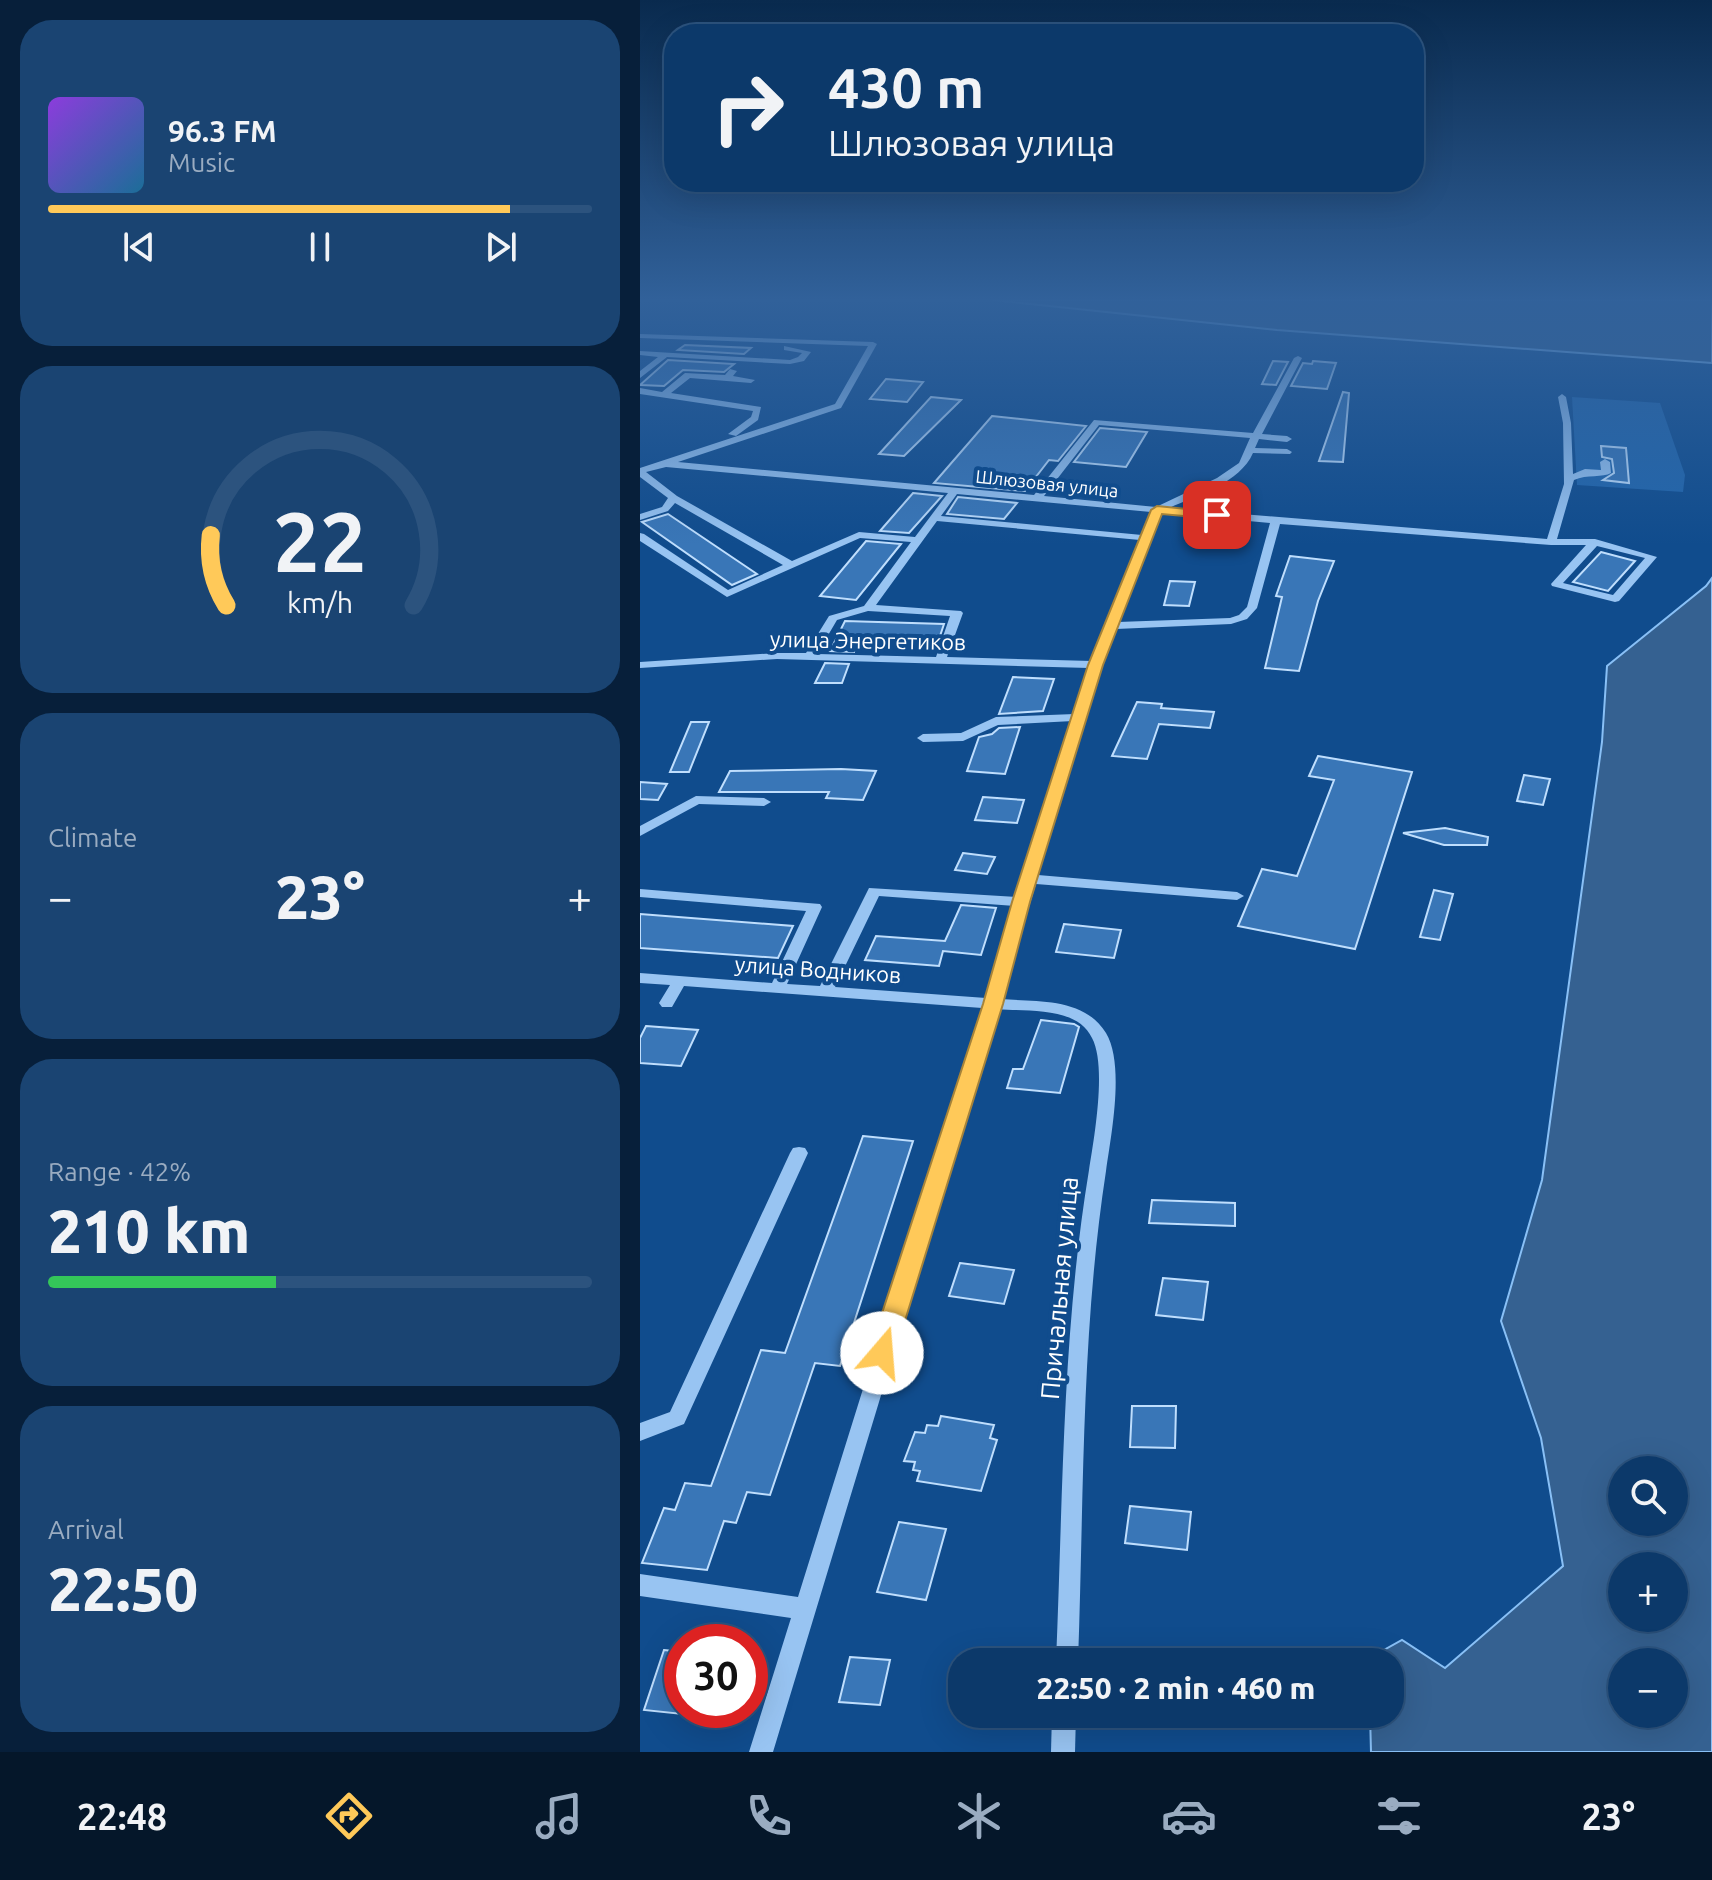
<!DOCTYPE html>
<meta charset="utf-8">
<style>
:root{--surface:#0c396a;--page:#1a4472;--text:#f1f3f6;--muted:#9aacc1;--line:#2c537e;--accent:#ffc959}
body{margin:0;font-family:Ubuntu,sans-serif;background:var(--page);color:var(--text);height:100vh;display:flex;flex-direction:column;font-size:30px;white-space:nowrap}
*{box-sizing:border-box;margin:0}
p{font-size:26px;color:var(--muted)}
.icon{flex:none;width:44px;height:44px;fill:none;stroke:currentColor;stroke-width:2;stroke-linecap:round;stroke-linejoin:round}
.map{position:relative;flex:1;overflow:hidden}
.sheet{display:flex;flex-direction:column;gap:20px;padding:20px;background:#071f3a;width:640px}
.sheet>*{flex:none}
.hud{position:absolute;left:24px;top:24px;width:760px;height:168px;border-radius:32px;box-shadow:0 8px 32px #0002,0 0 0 2px var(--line);background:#0c396a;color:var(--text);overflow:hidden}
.buttons{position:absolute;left:968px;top:1456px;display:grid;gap:16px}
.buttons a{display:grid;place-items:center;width:80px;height:80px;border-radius:50%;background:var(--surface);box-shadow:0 8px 32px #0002,0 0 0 2px var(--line);font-size:40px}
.speed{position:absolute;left:24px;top:1624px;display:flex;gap:16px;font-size:40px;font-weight:700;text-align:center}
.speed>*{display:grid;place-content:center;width:104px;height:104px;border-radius:50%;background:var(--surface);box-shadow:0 8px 32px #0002,0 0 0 2px var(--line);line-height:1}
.speed .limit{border:12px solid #d22;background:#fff;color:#111}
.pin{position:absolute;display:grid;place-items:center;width:68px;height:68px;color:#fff;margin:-34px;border-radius:16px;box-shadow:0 4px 12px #0006}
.me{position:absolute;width:88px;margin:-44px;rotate:18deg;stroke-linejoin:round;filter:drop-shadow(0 0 6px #0008)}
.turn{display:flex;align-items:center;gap:28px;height:168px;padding:0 32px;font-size:36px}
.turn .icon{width:104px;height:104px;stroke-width:2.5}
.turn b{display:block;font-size:56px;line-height:68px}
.big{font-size:60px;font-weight:800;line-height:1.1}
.sheet .widget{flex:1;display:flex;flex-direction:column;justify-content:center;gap:12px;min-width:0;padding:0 28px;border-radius:32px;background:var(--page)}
.sheet .dial{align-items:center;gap:0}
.dial svg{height:208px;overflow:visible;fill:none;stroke:var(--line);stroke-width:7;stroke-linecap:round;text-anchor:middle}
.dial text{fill:var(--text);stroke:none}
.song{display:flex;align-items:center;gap:24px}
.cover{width:96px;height:96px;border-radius:12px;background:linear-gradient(135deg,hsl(270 70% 55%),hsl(200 70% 35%))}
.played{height:8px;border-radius:4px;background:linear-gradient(90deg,var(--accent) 85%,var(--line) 85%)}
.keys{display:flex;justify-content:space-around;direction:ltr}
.heat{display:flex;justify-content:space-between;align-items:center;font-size:44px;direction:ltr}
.charge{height:12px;border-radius:6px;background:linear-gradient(90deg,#34c759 42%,var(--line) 0)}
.trip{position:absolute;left:308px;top:1648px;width:456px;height:80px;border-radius:32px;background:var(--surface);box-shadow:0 8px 32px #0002,0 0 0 2px var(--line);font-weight:800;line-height:80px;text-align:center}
.tabs{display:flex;height:128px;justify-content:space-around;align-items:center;background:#05172a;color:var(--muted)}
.tabs .icon{width:56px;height:56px}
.tabs .current{color:var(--accent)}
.tabs b{font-size:36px;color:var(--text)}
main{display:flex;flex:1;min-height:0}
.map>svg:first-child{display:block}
.green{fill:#2266ac}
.water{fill:#356191;stroke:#89c0f6;stroke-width:2;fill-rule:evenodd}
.building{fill:#3976b7;stroke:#bfdefd;stroke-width:2}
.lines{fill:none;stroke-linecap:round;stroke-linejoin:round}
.minor{fill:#98c4f2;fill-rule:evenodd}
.route{fill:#ffc959;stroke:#a6833a;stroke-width:2}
.labels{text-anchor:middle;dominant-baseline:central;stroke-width:8;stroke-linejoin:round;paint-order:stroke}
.far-street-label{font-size:18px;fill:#fff;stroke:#104c8d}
.street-label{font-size:22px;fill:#fff;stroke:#104c8d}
.near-street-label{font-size:26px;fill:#fff;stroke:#104c8d}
</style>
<main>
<section class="sheet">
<div class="widget">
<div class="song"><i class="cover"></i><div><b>96.3 FM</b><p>Music</p></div></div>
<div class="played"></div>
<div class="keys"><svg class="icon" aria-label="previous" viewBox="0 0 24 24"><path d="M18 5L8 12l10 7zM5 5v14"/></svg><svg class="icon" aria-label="pause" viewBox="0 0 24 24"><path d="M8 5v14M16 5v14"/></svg><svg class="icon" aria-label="next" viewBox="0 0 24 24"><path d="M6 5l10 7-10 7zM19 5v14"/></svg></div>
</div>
<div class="widget dial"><svg viewBox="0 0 100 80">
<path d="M14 69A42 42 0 1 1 86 69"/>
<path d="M14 69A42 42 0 0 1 8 42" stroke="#ffc959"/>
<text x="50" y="56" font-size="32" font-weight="700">22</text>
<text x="50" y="72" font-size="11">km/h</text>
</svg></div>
<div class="widget"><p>Climate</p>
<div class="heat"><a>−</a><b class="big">23°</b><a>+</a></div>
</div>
<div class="widget"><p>Range · 42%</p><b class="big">210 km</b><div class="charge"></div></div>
<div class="widget"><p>Arrival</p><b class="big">22:50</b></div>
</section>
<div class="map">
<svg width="1072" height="1752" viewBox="0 0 1072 1752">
<rect width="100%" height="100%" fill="#104c8d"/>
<polygon class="green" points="932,397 1020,403 1045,475 1043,492 937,485"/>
<g class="water">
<polygon points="353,300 1072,300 1072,363 637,330"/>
<path d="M1072,578V1752H731L730,1714H750V1662L726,1660L762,1640L805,1668L923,1566L901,1438L861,1321L902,1180L962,742L967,666L1066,586ZM982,1470H1034V1522H982ZM982,1566H1034V1618H982ZM982,1662H1034V1714H982Z"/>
</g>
<g class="building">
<polygon points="45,345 111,348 104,354 38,350"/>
<polygon points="28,360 94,364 84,372 43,370 24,386 0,385"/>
<polygon points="633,361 648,362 636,385 622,384"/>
<polygon points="673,361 696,363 687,389 651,386 663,363 672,364"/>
<polygon points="246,379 283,382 267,402 230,399"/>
<polygon points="703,392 709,393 703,462 679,461"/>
<polygon points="291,397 321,400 264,456 239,454"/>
<polygon points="352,416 446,426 418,461 409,460 385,491 294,483"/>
<polygon points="460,428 507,432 486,467 434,462"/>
<polygon points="961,446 986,448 989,483 963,480 974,473 972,459 962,457"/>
<polygon points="273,493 302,496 269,533 240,531"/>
<polygon points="318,497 377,503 364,519 307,514"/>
<polygon points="28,514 117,574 92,585 2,522"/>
<polygon points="226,541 261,544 216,600 180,596"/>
<polygon points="961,552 995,561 968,591 933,582"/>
<polygon points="650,556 694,561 678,601 659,671 625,668 642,597 636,596"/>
<polygon points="530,581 555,582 549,606 524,605"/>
<polygon points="205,621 304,624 298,642 218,639 214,652 190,651"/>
<polygon points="185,663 209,664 202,683 175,683"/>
<polygon points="373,677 414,679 403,711 359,714"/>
<polygon points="497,702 522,704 521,708 574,712 570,728 519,724 507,759 472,756"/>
<polygon points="51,722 69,722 49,772 30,772"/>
<polygon points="380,727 365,774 327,771 339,737 352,734 359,728"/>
<polygon points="678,756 772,772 715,949 598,926 622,869 657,876 694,780 669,776"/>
<polygon points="201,769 236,771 223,800 186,798 189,792 79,792 90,771"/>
<polygon points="884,775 910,779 903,805 877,801"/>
<polygon points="0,782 27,784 18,800 0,799"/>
<polygon points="343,797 384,800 377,823 335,820"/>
<polygon points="805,828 848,837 847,845 804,845 763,833"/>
<polygon points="323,853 355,857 347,874 315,870"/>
<polygon points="794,890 813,894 800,940 780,937"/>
<polygon points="321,905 356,908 341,955 303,951 299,966 225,960 236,936 305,941"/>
<polygon points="0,914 153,926 138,958 0,948"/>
<polygon points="424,924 481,930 474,958 416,952"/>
<polygon points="401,1020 434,1024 439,1027 420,1093 367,1088 373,1069 383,1069"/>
<polygon points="6,1026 58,1030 41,1066 0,1063 0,1038"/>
<polygon points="223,1136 273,1141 200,1366 175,1363 130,1495 107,1492 96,1523 84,1521 67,1570 2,1563 24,1508 35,1510 45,1483 71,1486 121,1350 145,1353"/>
<polygon points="512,1200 595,1203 595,1226 509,1223"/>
<polygon points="320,1263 374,1270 364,1304 309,1296"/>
<polygon points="523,1278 568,1282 563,1320 516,1315"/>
<polygon points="492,1406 536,1406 535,1448 490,1447"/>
<polygon points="301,1416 354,1425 350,1438 357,1440 341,1491 277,1481 280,1471 273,1470 275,1462 264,1461 275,1432 285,1433 287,1425 298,1426"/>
<polygon points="490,1506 551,1512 547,1550 485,1543"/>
<polygon points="259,1522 306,1529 286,1600 237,1592"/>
<polygon points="24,1650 42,1652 42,1714 4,1710"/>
<polygon points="210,1657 250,1660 240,1705 199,1702"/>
</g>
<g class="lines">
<g class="minor">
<path d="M0,334L233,342L237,344L201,408L38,462L394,495L454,420L613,433L654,358L658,356L662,358L622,434L647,436L652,439L647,442L619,439L615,448L647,449L652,452L650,454L613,453C600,483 557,495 529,508L907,539L924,484L923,423L918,397L922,394L926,397L931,423L933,474L945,469L961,470L960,462L965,459L970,462L971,473C963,478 947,474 934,480L917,539H955L1017,557L979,601L975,602L912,586L911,584L946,545H911L640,524L617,608L607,619L591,624L476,629L462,665L398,875L597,892L604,896L597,900L396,884L361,999C397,1002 444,997 466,1033C485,1065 471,1135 466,1171C441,1333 444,1498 438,1662H416C423,1498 422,1333 449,1170C454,1139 467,1066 452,1038C437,1006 387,1012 358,1009L133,1752H109L151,1618L0,1596V1574L158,1597L342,1008L44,986L32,1007H22L19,1003L30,985L0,983V973L132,983L166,911L0,897V889L180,904L182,907L147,984L180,986L229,888L377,897L433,721L358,725L323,741L283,742L277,738L283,734L321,733L356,717L435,714L449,668L137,659L0,668V662L137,653H166L189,616L224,606L271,542L220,538L87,597L0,541V533L4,534L88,590L143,565L35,503L28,511L0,520V514L22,507L28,498L0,477V468L195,404L228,346L0,338ZM459,425L610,438L599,463L577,478L516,507L404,496ZM26,467L308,493L275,537L219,532L152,561L37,496L6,472ZM317,494L511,512L502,535L301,516ZM521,513L630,523L607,607L599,615L590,618L478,622ZM297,521L500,540L452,661L307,657L323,613L321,611L236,605ZM957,546L1005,558L973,595L923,583ZM228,611L310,616L296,657L177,654L197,620ZM239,896L375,906L346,998L195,987Z"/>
<polygon points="144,346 171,352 164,361 150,364 27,357 0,378 0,371 18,357 0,355 0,351 150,360 158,357 162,353 144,350"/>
<polygon points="90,369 97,371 93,376 115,380 111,383 50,378 31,393 121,407 118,420 96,436 88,434 111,417 113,411 0,394 0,388 22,392 45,373 85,375"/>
<polygon points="56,796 124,798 131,802 124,806 59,804 0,836 0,826"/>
<polygon points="159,1147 165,1148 168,1153 44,1424 0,1441 0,1423 30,1412 150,1153 153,1148"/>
<polygon points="412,1714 436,1714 435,1752 411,1752"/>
</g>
</g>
<linearGradient id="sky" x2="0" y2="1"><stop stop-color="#092a4e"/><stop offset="0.55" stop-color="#31619a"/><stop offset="1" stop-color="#31619a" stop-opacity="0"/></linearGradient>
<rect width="1072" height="545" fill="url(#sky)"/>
<polygon class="route" points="517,506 577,512 583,515 577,519 522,514 463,665 390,902 363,1004 255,1353 251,1361 242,1364 233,1361 229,1353 343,1004 372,902 448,665 511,510"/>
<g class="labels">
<g class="far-street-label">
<text transform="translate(407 483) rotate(6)">Шлюзовая улица</text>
</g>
<g class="street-label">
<text transform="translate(228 640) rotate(1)">улица Энергетиков</text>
<text transform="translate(178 969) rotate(4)">улица Водников</text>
</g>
<g class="near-street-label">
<text transform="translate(419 1288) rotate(-85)">Причальная улица</text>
</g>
</g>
</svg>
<div class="buttons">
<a><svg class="icon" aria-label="search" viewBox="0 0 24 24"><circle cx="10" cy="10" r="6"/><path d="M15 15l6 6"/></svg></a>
<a>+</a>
<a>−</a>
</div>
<div class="speed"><div class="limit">30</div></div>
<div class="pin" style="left:577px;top:515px;background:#d93025"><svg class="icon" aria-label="arrive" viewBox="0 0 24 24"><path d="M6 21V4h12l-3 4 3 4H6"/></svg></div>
<svg class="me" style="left:242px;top:1353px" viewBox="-20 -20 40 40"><circle r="19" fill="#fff"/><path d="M0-13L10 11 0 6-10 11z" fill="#ffc959"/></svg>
<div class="trip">22:50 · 2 min · 460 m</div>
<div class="hud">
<div class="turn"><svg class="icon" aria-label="right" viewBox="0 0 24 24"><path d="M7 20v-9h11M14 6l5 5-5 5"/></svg><div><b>430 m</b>Шлюзовая улица</div></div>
</div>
</div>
</main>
<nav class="tabs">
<b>22:48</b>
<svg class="icon current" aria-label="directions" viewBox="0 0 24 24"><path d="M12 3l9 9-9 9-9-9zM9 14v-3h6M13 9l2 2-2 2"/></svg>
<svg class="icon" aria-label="music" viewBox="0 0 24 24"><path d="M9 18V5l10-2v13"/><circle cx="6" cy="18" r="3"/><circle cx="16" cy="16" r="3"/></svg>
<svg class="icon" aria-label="phone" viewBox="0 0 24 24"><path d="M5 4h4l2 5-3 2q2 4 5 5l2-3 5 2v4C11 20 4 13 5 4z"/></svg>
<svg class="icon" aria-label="climate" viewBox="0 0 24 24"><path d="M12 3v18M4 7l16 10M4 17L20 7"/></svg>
<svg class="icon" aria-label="car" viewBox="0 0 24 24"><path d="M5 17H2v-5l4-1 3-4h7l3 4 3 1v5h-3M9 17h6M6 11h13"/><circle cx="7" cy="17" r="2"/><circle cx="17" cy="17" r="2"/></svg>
<svg class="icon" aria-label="filters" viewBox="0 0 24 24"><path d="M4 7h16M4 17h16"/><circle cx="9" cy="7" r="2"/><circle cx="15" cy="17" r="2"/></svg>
<b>23°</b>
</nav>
